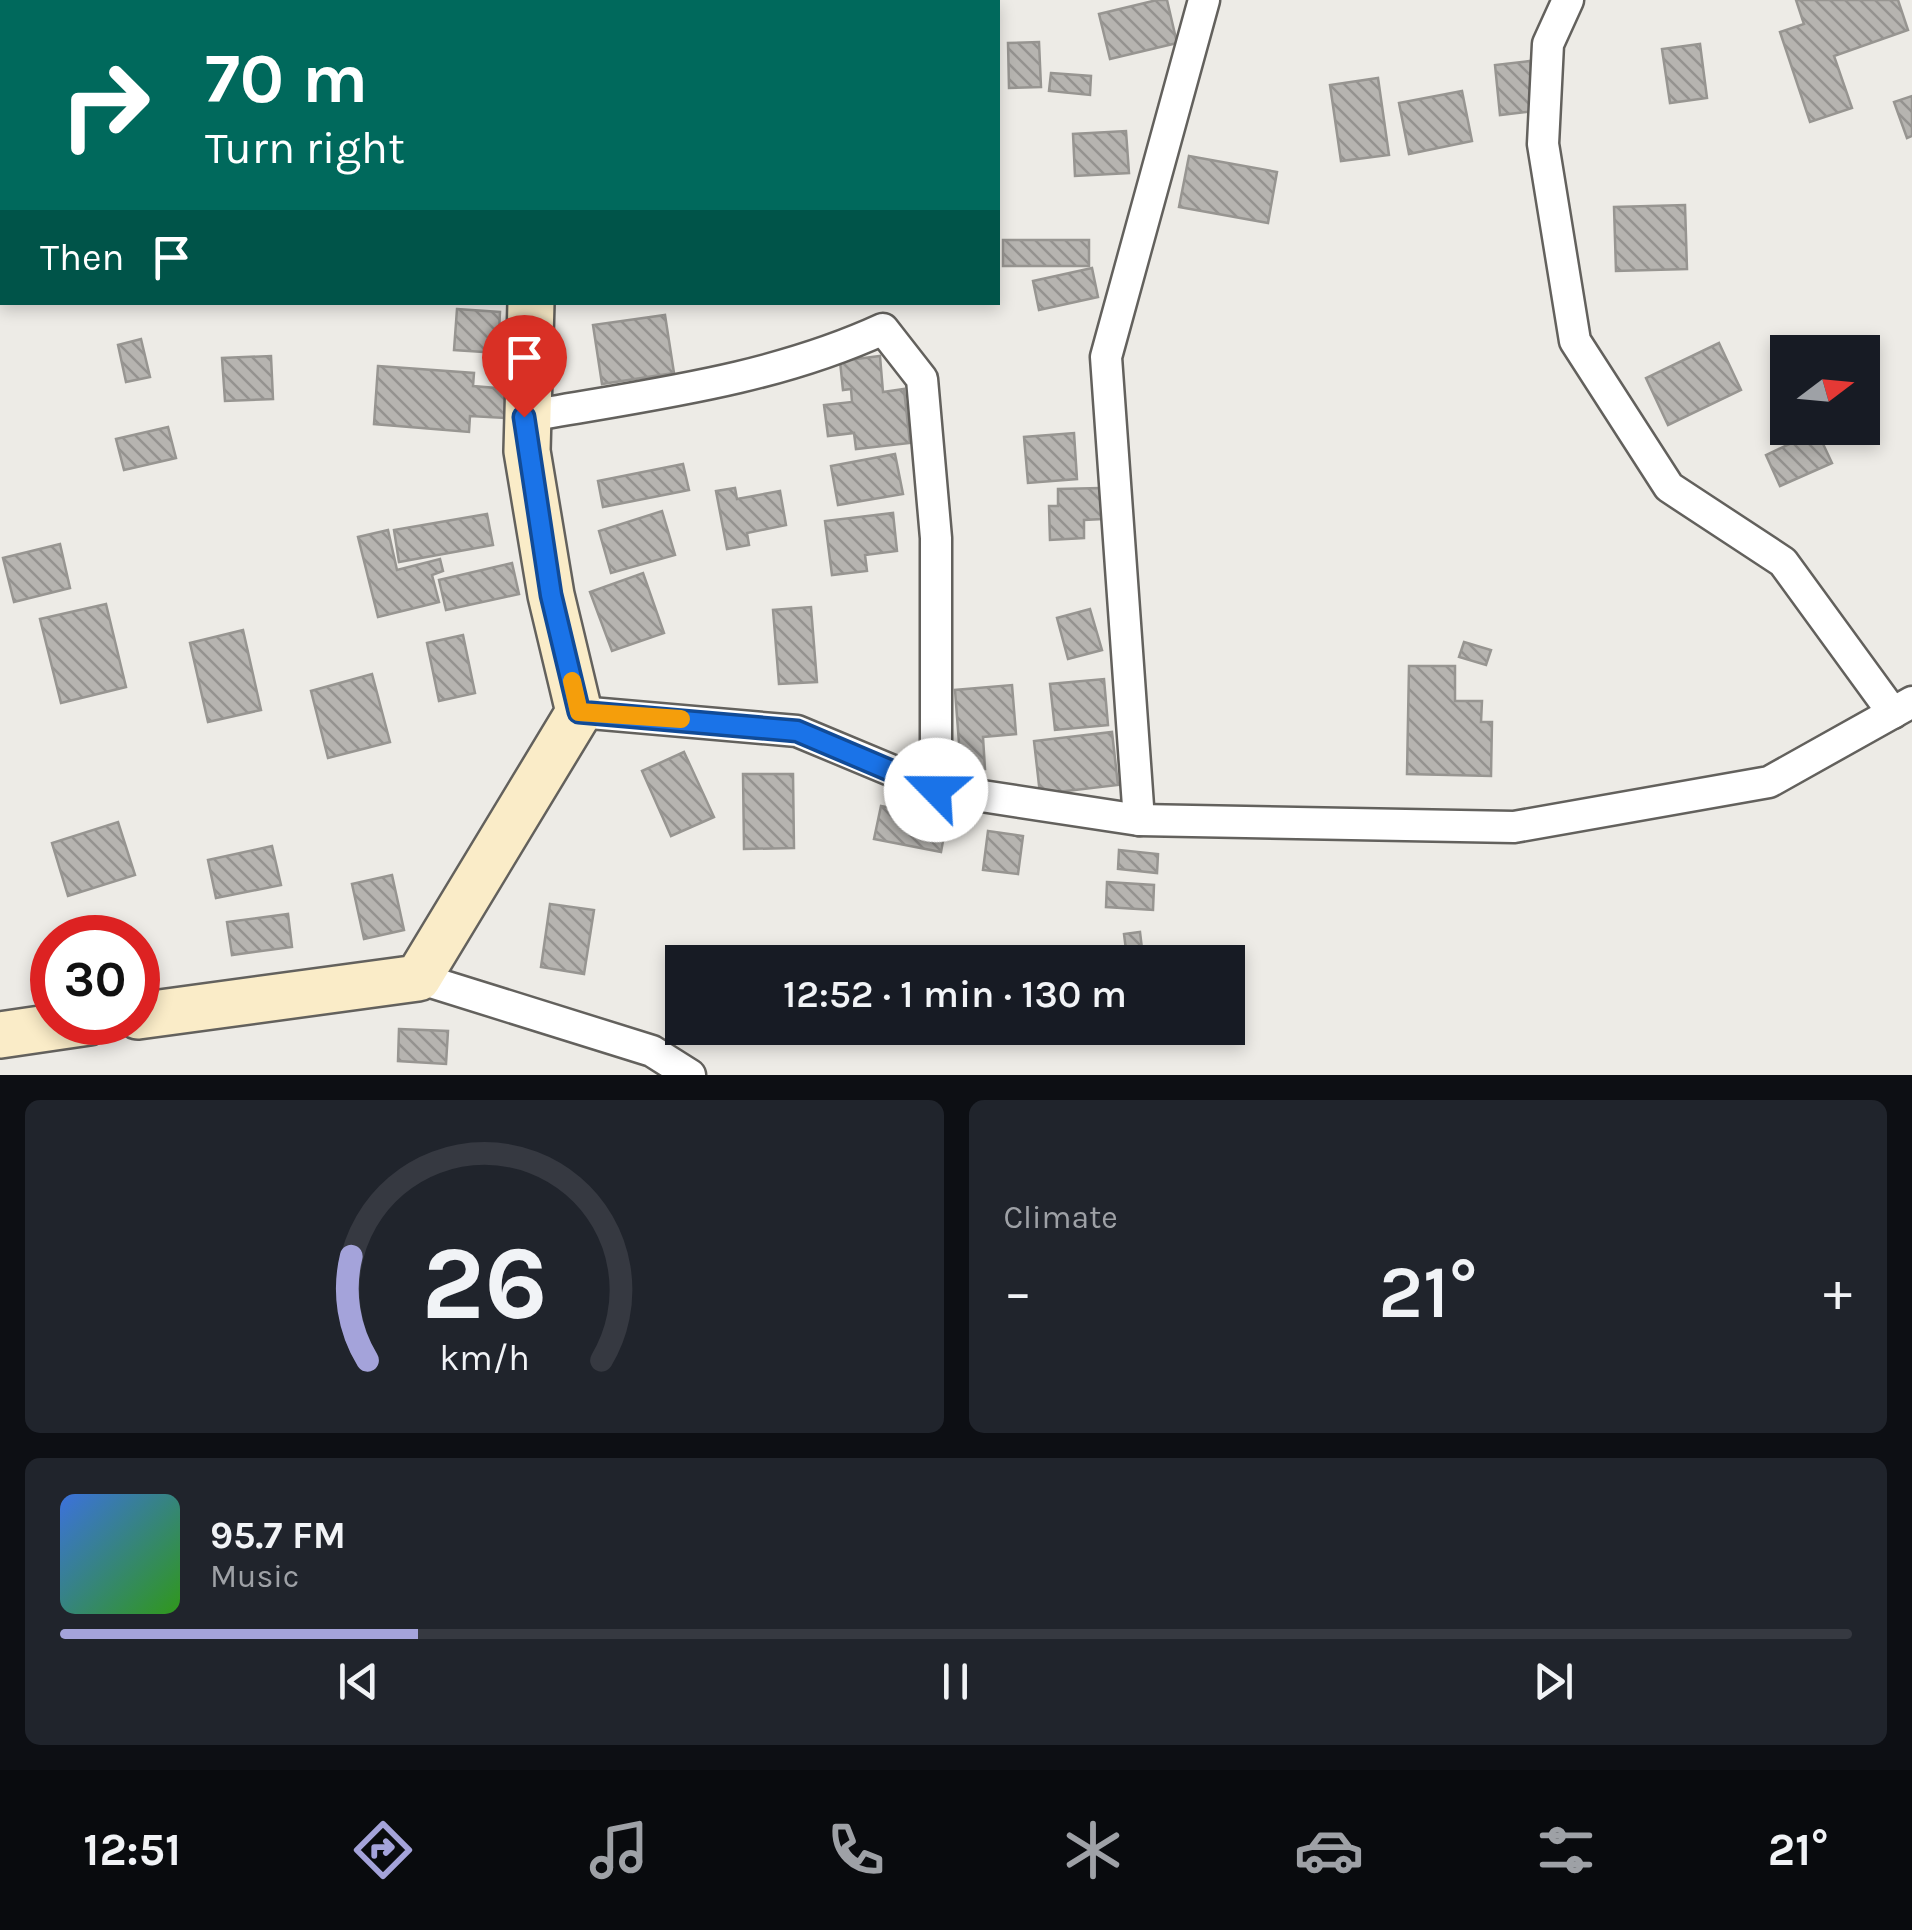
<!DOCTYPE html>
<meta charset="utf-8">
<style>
:root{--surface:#171b24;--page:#20242c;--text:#f1f3f6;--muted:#9ea1a6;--line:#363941;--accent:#a4a3da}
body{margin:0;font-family:Karla,sans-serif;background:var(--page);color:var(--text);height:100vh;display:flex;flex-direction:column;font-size:38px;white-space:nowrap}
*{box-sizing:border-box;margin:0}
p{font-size:32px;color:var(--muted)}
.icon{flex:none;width:55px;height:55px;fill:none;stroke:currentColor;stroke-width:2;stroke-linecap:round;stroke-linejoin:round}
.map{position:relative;height:1075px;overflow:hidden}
.sheet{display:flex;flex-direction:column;gap:25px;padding:25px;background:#0d0f14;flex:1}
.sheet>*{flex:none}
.top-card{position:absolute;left:0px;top:0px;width:1000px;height:305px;box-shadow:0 5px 15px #0003;background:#00695c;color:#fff;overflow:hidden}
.needle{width:65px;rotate:74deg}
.fabs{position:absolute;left:1770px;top:335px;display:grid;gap:20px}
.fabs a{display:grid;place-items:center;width:110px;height:110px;border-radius:0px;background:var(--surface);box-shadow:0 5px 15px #0003;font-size:50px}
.speed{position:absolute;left:30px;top:915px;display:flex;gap:20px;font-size:50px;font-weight:700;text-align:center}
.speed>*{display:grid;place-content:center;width:130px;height:130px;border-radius:50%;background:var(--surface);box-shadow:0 5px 15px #0003;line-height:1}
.speed .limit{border:15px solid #d22;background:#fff;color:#111}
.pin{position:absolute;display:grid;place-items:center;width:85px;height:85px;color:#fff;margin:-102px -42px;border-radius:50% 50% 50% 0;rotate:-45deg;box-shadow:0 0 10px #0007}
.pin .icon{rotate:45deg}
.me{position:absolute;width:110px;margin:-55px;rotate:293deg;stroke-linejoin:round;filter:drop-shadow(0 0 8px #0008)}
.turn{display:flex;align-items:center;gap:35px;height:210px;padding:0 40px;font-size:45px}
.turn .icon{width:130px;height:130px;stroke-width:2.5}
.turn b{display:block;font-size:70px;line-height:85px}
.then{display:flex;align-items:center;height:95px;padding:0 40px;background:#0003;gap:20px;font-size:38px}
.big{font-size:75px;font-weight:600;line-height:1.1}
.sheet .tile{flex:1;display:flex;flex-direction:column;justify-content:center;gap:15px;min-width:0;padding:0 35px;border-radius:15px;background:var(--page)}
.sheet .dial{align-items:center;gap:0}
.dial svg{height:260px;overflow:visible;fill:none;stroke:var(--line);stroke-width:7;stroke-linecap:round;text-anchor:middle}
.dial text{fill:var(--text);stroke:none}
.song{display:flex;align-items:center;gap:30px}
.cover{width:120px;height:120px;border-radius:15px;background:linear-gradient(135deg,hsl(220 70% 55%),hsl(110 70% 35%))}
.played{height:10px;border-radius:5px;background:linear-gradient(90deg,var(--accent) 20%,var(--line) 20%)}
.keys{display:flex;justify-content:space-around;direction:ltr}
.heat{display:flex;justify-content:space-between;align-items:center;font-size:55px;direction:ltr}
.sheet .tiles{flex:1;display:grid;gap:25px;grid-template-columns:1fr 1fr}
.tile:last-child{grid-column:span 2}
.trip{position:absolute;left:665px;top:945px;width:580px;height:100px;border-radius:0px;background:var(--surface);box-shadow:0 5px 15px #0003;font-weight:600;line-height:100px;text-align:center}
.tabs{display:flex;height:160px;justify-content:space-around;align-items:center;background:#090b0e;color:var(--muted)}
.tabs .icon{width:70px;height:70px}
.tabs .on{color:var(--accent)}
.tabs b{font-size:45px;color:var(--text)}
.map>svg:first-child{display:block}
.building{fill:url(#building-back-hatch);stroke:#979591;stroke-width:2.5}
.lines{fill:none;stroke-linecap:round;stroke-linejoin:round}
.street-casing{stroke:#63615d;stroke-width:35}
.secondary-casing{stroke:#63615d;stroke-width:50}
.street{stroke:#fff;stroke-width:30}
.secondary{stroke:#faecc8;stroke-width:45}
.route-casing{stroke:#114b97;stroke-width:25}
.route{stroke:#1a73e8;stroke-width:18}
.slow{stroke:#f59e0b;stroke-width:18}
</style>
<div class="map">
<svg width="1912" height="1075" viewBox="0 0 1912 1075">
<defs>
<pattern id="building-back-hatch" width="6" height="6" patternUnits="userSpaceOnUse" patternTransform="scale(2.5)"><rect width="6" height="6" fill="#b6b4b0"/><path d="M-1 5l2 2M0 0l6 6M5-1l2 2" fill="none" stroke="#94928f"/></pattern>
</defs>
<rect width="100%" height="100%" fill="#edebe6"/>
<g class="building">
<rect x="13" y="0" width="43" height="2"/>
<polygon points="662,0 712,0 738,2 661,2"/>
<polygon points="1157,0 1167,0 1177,43 1110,59 1099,14"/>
<polygon points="1796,0 1898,0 1908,30 1834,56 1852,108 1810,122 1780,32 1804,24"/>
<polygon points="1039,42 1041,87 1009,88 1008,43"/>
<polygon points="1700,44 1707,98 1670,103 1662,49"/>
<polygon points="1530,61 1536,111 1500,115 1495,65"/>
<polygon points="1051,73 1091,76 1090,95 1049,91"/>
<polygon points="1378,78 1389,155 1341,161 1330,85"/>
<polygon points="1462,91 1472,141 1409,154 1399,103"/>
<polygon points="1912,96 1912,136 1907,138 1894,102"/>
<polygon points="1126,131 1129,173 1075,176 1073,134"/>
<polygon points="1189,156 1277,172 1268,223 1179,207"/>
<polygon points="1685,205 1687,269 1616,271 1614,207"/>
<rect x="1003" y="240" width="86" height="26"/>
<polygon points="1092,268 1098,297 1039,310 1033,281"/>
<polygon points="457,309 500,312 498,353 454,350"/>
<polygon points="665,315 674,373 602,384 593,325"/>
<polygon points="141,339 150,377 126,382 118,345"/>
<polygon points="1719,343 1741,390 1668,425 1646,378"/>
<polygon points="271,356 273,399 225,401 222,358"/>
<polygon points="880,356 883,392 904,389 910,443 856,449 854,433 828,436 824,405 852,402 851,389 843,390 840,361"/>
<polygon points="378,366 474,373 473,386 508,389 505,418 470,416 469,432 374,424"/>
<polygon points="168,427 176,458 124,470 116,439"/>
<polygon points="1817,431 1832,463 1780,486 1766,455"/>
<polygon points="1074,433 1077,479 1028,483 1024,437"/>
<polygon points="895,454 903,494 838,505 831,466"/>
<polygon points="683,464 689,490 603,507 598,481"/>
<polygon points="735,488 737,499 780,491 786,525 747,533 749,545 727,549 716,491"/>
<polygon points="1100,488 1102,519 1084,520 1084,538 1050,540 1049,506 1058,506 1058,489"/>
<polygon points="662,511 675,555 611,573 599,531"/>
<polygon points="893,513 897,551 865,555 867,571 832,575 825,521"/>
<polygon points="487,514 493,545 399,562 394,530"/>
<polygon points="388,530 397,570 440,559 443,571 432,575 439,602 378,617 358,537"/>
<polygon points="60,544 70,588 14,602 3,558"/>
<polygon points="512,563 519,594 446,610 439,580"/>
<polygon points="643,573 664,633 612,651 590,592"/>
<polygon points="106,604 126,687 61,703 40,619"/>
<polygon points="811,607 817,682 779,684 773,610"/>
<polygon points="1090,609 1102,650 1068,659 1057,618"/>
<polygon points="243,630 261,710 208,722 190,643"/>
<polygon points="463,635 475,693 439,701 427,643"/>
<polygon points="1464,642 1491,650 1486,665 1459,657"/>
<polygon points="1409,666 1455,666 1455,701 1482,701 1481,722 1492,722 1491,776 1407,774"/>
<polygon points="372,674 390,742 328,758 311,691"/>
<polygon points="1104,679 1108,725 1055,730 1050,684"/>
<polygon points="1012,685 1016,734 983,737 985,769 961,770 955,690"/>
<polygon points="1112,732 1118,785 1040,794 1034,741"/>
<polygon points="684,752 714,817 671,836 642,771"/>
<polygon points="743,774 793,774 794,848 744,849"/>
<polygon points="881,806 947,819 941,852 874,839"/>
<polygon points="118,822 135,875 68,896 52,843"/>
<polygon points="988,831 1023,836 1018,874 983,870"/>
<polygon points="272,846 281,885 216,898 208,860"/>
<polygon points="1119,850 1158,854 1157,873 1118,869"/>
<polygon points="392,875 404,930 364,939 352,884"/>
<polygon points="1107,882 1154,885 1153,910 1106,907"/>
<polygon points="550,904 594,910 584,974 541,967"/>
<polygon points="288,914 292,947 232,955 227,922"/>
<polygon points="1140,932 1143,957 1127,958 1124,934"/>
<polygon points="399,1029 448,1031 446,1064 398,1061"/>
</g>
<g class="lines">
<g class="street-casing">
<g id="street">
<polyline points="1568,0 1548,44 1543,144 1575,341 1669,487 1783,562 1893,713"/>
<path d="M524,417C646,395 770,381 883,329L922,379L936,538V789"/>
<polyline points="579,712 797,731 936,789 1139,820 1514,827 1769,782 1912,702"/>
<polyline points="1139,820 1106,357 1204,0"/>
<polyline points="418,978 652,1051 690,1075"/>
</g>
</g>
<g class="secondary-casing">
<g id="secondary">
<polyline points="605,2 606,0"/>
<polyline points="138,1016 418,978 579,712 551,595 527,451 531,302"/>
<polyline points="0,1035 89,1022"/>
</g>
</g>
<use href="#street" class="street"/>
<use href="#secondary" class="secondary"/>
</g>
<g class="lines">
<g class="route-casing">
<polyline id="route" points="524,417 551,595 579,712 797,731 936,790"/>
</g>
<use href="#route" class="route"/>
<polyline class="slow" points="572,681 579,712 681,719"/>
</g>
</svg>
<div class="fabs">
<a><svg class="needle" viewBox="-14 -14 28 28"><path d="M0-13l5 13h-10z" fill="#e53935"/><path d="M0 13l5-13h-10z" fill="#9ea1a6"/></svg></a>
</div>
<div class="speed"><div class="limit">30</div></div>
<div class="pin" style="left:524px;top:417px;background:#d93025"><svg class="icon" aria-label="arrive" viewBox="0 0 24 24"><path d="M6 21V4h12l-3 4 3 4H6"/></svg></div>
<svg class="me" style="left:936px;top:790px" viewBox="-20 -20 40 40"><circle r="19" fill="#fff"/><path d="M0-13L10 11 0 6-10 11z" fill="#1a73e8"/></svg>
<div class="trip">12:52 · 1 min · 130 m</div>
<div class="top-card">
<div class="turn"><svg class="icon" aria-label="right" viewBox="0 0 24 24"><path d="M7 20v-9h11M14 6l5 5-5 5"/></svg><div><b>70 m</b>Turn right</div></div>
<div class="then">Then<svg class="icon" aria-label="arrive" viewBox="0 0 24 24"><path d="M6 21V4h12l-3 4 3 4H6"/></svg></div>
</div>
</div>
<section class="sheet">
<div class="tiles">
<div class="tile dial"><svg viewBox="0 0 100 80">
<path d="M14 69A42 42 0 1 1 86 69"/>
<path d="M14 69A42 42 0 0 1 9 37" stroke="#a4a3da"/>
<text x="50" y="56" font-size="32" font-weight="700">26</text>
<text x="50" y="72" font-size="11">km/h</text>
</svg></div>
<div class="tile"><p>Climate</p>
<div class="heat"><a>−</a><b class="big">21°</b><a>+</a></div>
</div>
<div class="tile">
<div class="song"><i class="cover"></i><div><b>95.7 FM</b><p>Music</p></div></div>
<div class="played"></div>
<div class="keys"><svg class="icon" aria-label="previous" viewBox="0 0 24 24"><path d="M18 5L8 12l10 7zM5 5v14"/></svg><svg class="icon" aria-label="pause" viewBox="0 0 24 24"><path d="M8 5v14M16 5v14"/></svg><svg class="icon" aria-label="next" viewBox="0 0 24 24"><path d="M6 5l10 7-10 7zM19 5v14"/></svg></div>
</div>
</div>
</section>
<nav class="tabs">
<b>12:51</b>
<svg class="icon on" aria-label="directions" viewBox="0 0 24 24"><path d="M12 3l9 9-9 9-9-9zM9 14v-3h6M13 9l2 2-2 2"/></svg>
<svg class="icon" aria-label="music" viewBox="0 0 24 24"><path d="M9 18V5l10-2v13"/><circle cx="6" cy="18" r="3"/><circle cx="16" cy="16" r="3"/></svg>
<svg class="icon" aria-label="phone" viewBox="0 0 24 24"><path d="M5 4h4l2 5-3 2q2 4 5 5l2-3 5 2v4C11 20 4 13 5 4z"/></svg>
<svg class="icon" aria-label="climate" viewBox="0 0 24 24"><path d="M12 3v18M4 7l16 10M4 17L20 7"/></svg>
<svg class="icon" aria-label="car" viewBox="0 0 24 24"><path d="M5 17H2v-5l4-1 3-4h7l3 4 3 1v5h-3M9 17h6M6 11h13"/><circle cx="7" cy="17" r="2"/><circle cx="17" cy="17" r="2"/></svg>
<svg class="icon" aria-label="filters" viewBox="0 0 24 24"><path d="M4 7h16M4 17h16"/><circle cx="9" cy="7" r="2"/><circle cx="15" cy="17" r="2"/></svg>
<b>21°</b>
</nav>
